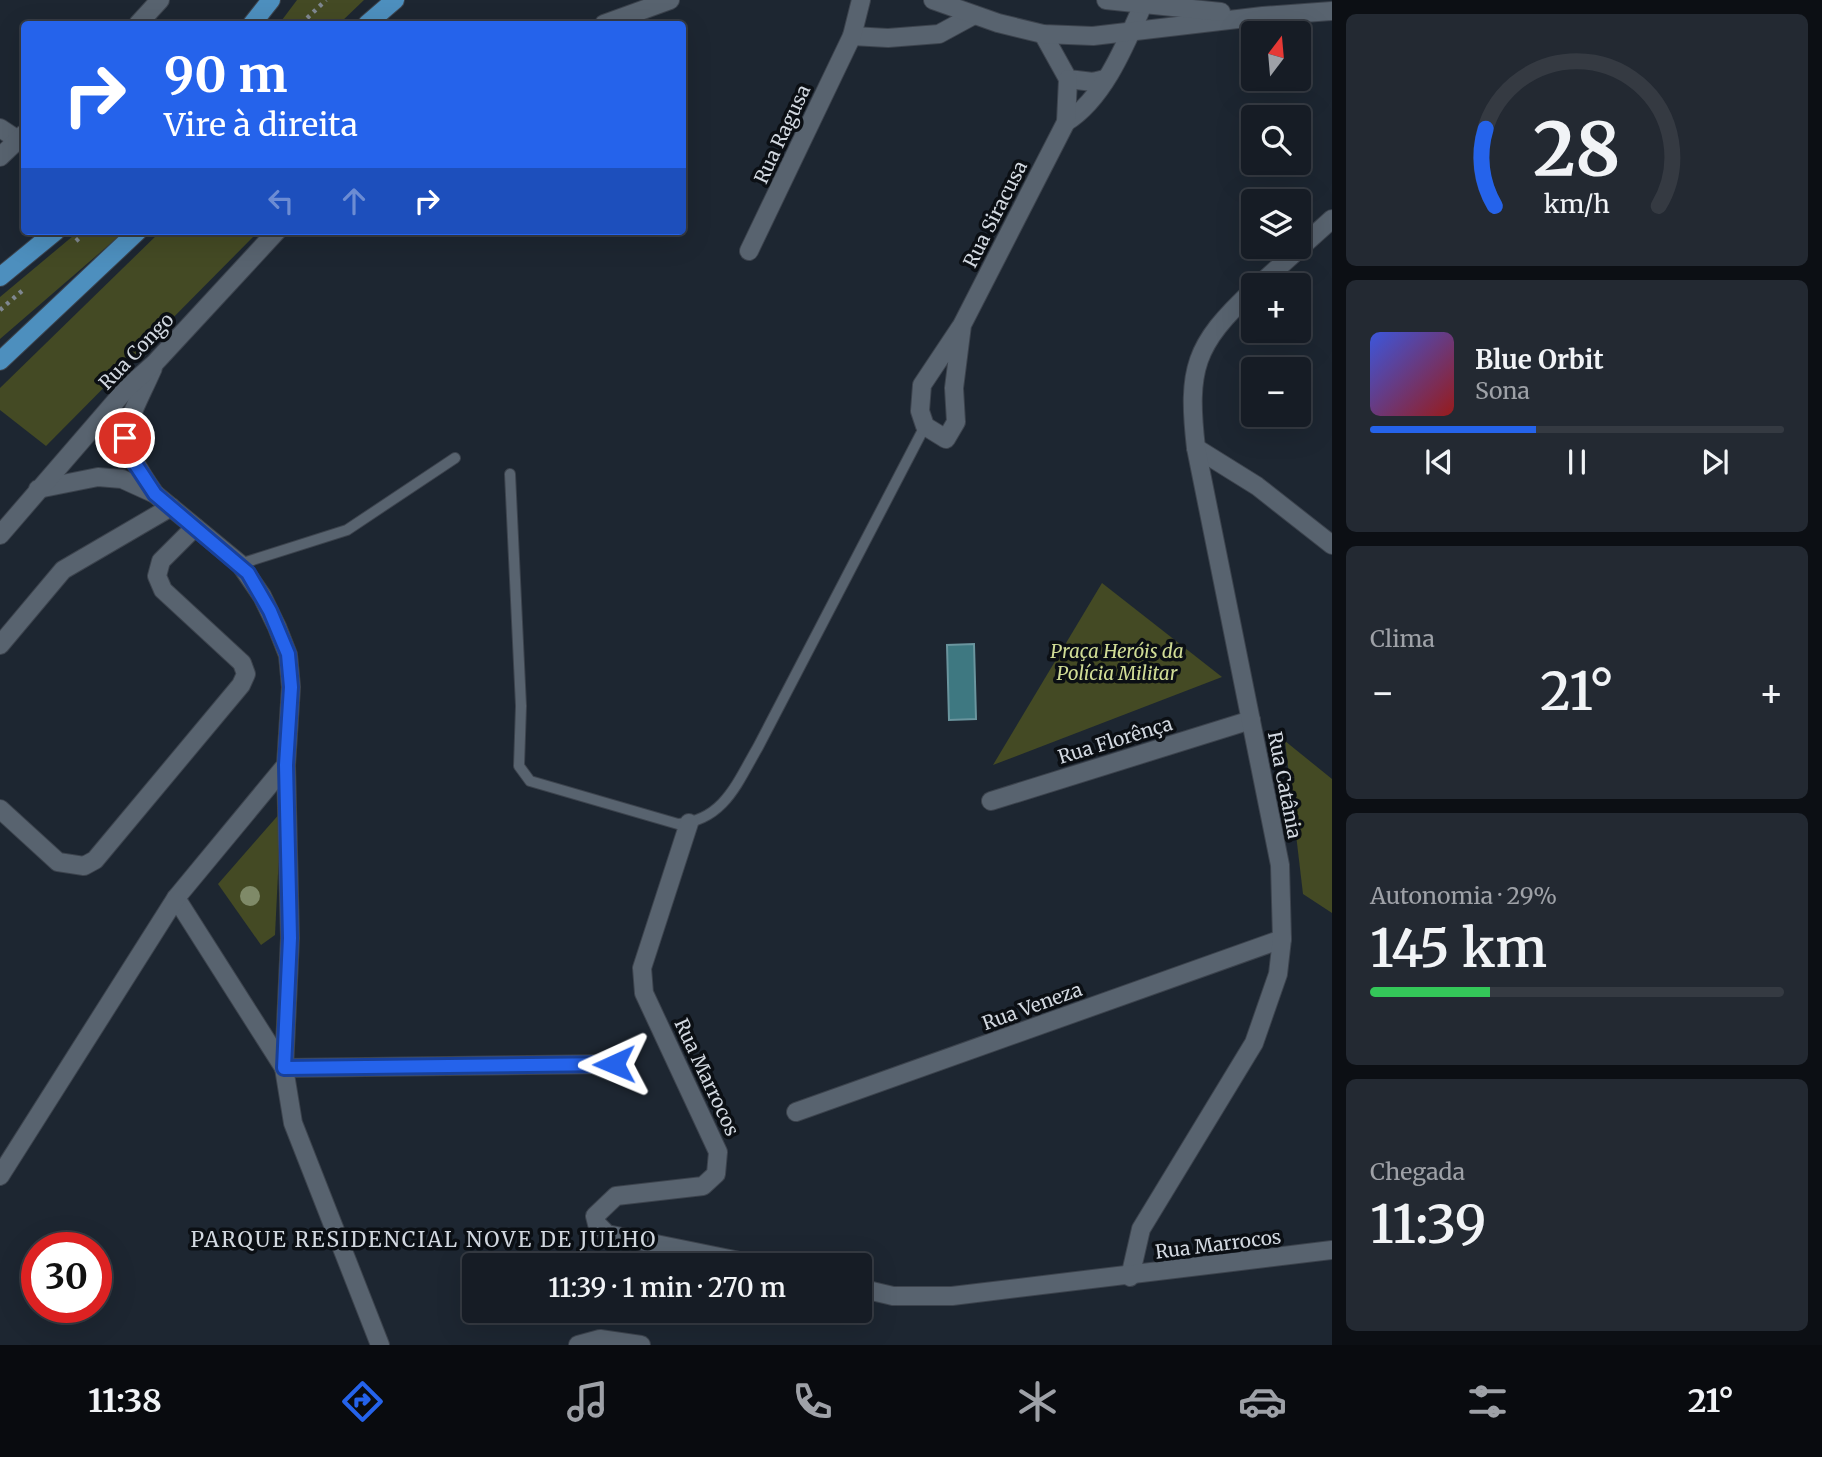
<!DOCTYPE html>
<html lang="pt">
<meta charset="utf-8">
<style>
:root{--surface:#161c25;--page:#232932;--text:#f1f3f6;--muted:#9ea1a7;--line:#353a42;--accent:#2563eb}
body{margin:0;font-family:Merriweather,serif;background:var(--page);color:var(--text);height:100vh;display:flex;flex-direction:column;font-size:26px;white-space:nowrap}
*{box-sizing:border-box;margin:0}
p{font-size:23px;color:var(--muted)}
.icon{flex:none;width:38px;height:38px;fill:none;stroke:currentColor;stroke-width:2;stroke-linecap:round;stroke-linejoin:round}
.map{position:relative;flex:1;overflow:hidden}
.side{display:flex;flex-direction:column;gap:14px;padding:14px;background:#0c0f14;width:490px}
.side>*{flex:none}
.banner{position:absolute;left:21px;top:21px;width:665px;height:214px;border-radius:7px;box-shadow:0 7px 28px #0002,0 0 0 2px var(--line);background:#2563eb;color:#fff;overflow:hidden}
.needle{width:46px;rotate:16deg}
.tools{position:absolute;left:1241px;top:21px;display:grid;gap:14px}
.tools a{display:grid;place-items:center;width:70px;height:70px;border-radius:7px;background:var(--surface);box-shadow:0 7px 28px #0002,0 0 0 2px var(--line);font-size:35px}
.speed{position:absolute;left:21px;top:1232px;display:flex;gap:14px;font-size:35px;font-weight:700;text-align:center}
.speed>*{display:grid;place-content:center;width:91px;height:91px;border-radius:50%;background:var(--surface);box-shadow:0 7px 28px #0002,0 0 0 2px var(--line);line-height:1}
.speed .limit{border:10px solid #d22;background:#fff;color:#111}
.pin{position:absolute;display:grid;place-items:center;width:60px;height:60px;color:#fff;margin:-30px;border:4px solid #fff;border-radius:50%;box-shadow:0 2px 7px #0007}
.me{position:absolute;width:77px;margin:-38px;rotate:269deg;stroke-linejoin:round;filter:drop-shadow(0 0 5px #0008)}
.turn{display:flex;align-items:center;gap:24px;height:147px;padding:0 28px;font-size:32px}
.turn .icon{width:91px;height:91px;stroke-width:2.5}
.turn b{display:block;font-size:49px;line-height:60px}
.lanes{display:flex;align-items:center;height:66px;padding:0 28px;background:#0003;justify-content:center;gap:35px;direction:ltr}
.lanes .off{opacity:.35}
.big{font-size:52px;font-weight:600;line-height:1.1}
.side .tile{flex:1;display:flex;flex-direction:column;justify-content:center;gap:10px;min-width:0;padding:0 24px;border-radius:10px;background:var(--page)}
.side .dial{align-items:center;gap:0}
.dial svg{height:182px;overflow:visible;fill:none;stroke:var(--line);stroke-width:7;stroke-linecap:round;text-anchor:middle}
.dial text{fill:var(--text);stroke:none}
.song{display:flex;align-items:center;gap:21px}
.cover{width:84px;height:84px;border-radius:10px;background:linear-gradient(135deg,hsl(230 70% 55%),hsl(0 70% 35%))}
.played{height:7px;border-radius:4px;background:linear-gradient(90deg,var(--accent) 40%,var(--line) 40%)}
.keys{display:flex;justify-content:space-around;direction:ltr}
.heat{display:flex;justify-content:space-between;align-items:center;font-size:38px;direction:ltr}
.charge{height:10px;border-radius:5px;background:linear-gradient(90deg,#34c759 29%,var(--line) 0)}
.trip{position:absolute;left:462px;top:1253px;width:410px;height:70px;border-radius:7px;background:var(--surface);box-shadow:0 7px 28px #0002,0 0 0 2px var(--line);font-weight:600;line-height:70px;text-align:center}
.menu{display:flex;height:112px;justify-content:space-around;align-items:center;background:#090b0f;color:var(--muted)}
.menu .icon{width:49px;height:49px}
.menu .active{color:var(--accent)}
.menu b{font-size:32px;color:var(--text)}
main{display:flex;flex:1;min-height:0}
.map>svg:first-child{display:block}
.green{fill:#444a24}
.water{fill:#3e7881;stroke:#6a959e;stroke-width:2}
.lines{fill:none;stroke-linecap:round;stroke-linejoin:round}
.service-casing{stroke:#3c434d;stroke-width:12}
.minor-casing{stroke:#3c434d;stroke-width:20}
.secondary-casing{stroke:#3c434d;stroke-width:20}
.primary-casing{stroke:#3c434d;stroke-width:20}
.path{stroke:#7f8790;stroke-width:4.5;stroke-dasharray:3.5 5;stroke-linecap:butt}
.service{stroke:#58636f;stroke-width:10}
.minor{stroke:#58636f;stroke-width:18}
.secondary{stroke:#58636f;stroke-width:18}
.primary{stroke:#4d8fbe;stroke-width:18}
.tree{fill:#7f8a68}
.route-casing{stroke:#184099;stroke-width:18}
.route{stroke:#2563eb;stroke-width:12}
.labels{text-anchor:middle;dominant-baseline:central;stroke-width:7;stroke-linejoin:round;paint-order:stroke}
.street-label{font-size:19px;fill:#d2d8e0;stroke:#0b0f14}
.park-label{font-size:19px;font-style:italic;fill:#d0dc95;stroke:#0b0f14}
.neighbourhood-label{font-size:21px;letter-spacing:2px;fill:#d2d8e0;stroke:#0b0f14}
</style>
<main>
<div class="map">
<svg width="1332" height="1345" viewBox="0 0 1332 1345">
<rect width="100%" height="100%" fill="#1d2631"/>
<g class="green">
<polygon points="297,0 364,0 339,24 279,24"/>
<polygon points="79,231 125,231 0,339 0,297"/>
<polygon points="161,231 259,231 46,446 0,410 0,388"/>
<polygon points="1102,583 1222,677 993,765"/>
<polygon points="1285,741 1332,779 1332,913 1303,894"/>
<polygon points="281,812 275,935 261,945 218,884"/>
</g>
<polygon class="water" points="974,644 976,719 949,720 947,645"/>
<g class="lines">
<g class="service-casing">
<g id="service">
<path d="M510,474L521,706L519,766L530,781L678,824C724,820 737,783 758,747L925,426"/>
<polyline points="240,564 347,530 455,458"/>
</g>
</g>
<g class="minor-casing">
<g id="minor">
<polyline points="138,24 160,0"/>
<polyline points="604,24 670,0"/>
<polyline points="1043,34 1068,79 1093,82 1105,79"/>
<polyline points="852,36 888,38 939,34 974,15"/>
<path d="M1066,122C1105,98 1127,41 1145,0"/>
<polyline points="0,128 18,140"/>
<polyline points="0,157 24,134"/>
<polyline points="749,251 852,36 861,0"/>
<polyline points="1259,285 1332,219"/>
<polyline points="962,325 954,388 956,422 946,439 925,426 920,411 922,385 962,325 1066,122 1068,79"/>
<path d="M153,368C124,433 113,433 155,494"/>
<polyline points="1196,448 1257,486 1332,545"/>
<polyline points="38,489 98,477 122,479 155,494 240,564 262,596 277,627 288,655 291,687 286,765 290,938 284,1068 293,1123 380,1345"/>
<polyline points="0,535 127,388 154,364 277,231"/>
<polyline points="0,645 63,570 171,507"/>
<polyline points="991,801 1251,720"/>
<polyline points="0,809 58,862 84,866 95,860 241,685 246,674 242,663 163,590 157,576 161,561 195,527"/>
<polyline points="689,823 642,968 644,993 718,1152 716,1174 703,1186 616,1196 595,1216 597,1224 607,1234 759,1265"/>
<polyline points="176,898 284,1068"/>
<polyline points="284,1068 614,1064"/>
<polyline points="796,1112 1282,939"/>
<polyline points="0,1176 176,898 286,765"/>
<path d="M1130,1277L1141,1229L1254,1043L1278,974L1282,939L1280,865L1196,448C1187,369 1194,345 1253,290"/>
<polyline points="859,1288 893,1296 952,1296 1332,1250"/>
<polyline points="578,1345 600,1339 641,1345"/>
</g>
</g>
<g class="secondary-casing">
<g id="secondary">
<polyline points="933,0 998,23 1043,34 1093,36 1263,16 1332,11"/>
<polyline points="1106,0 1221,12"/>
</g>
</g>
<g class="primary-casing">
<g id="primary">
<polyline points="252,24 271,0"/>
<polyline points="367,24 395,0"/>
<polyline points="0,277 56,231"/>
<polyline points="0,361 138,231"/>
</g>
</g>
<g class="path">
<polyline points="301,24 326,0"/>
<polyline points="76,241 87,231"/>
<polyline points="0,310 23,290"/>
</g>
<use href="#service" class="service"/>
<use href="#minor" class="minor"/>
<use href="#secondary" class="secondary"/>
<use href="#primary" class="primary"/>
</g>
<circle class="tree" cx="250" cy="896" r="10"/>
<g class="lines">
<g class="route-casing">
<polyline id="route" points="125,438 132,459 155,494 248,573 270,611 288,654 291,687 286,765 290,938 284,1068 614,1064"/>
</g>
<use href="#route" class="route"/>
</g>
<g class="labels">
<g class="street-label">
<text transform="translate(782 134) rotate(-65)">Rua Ragusa</text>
<text transform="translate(995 214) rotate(-63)">Rua Siracusa</text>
<text transform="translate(136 351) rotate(-46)">Rua Congo</text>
<text transform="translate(1115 740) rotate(-17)">Rua Florênça</text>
<text transform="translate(1285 785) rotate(79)">Rua Catânia</text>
<text transform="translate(1032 1006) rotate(-20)">Rua Veneza</text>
<text transform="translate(707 1077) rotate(65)">Rua Marrocos</text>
<text transform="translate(1218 1244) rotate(-7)">Rua Marrocos</text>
</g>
<g class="park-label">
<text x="1117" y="651">Praça Heróis da<tspan x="1117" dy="22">Polícia Militar</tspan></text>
</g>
<g class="neighbourhood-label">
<text x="424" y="1239">PARQUE RESIDENCIAL NOVE DE JULHO</text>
</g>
</g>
</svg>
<div class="tools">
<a><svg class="needle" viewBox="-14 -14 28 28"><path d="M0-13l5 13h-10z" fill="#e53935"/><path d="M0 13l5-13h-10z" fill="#9ea1a7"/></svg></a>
<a><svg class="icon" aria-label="search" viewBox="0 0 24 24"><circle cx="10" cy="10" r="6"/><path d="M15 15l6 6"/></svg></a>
<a><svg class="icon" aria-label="layers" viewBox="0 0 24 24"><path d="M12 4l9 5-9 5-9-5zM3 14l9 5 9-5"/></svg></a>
<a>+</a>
<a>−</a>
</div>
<div class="speed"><div class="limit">30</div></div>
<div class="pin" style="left:125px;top:438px;background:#d93025"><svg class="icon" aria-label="arrive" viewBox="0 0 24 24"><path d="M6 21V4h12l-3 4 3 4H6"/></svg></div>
<svg class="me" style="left:614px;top:1064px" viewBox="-20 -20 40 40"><path d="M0-17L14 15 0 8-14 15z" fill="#2563eb" stroke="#fff" stroke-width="4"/></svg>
<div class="trip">11:39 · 1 min · 270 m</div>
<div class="banner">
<div class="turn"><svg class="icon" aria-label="right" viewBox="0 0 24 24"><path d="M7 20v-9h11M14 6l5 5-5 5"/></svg><div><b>90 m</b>Vire à direita</div></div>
<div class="lanes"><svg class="icon off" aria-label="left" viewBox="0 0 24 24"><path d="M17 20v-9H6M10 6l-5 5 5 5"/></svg><svg class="icon off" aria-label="ahead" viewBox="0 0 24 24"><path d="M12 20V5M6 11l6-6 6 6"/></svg><svg class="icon" aria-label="right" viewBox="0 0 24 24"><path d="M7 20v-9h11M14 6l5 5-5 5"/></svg></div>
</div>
</div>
<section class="side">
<div class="tile dial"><svg viewBox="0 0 100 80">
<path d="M14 69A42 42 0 1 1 86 69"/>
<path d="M14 69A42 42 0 0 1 10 35" stroke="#2563eb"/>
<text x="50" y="56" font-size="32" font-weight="700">28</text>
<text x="50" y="72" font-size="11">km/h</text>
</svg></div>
<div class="tile">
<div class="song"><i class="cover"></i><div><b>Blue Orbit</b><p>Sona</p></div></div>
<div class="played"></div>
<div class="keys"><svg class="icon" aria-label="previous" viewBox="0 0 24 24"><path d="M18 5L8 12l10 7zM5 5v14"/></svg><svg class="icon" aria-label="pause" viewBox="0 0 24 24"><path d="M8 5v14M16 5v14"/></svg><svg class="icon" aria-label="next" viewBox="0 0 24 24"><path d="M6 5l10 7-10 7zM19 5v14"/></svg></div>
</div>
<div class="tile"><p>Clima</p>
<div class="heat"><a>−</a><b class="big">21°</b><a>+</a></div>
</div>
<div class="tile"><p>Autonomia · 29%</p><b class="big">145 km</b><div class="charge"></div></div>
<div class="tile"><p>Chegada</p><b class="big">11:39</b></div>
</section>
</main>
<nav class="menu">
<b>11:38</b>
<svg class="icon active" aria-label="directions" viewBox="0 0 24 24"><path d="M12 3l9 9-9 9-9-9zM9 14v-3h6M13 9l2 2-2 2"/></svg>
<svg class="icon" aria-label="music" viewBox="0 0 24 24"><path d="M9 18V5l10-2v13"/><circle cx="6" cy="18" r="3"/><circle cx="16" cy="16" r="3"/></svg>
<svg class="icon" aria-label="phone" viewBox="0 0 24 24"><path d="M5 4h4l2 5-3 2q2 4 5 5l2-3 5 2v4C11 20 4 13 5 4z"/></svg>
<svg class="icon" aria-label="climate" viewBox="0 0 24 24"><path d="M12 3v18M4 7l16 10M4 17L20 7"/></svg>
<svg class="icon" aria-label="car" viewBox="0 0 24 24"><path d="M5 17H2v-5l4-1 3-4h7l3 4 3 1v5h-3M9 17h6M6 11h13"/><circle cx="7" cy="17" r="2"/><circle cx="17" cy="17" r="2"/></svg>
<svg class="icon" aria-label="filters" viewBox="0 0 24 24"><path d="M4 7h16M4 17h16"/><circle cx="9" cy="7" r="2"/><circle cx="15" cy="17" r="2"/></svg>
<b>21°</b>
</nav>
